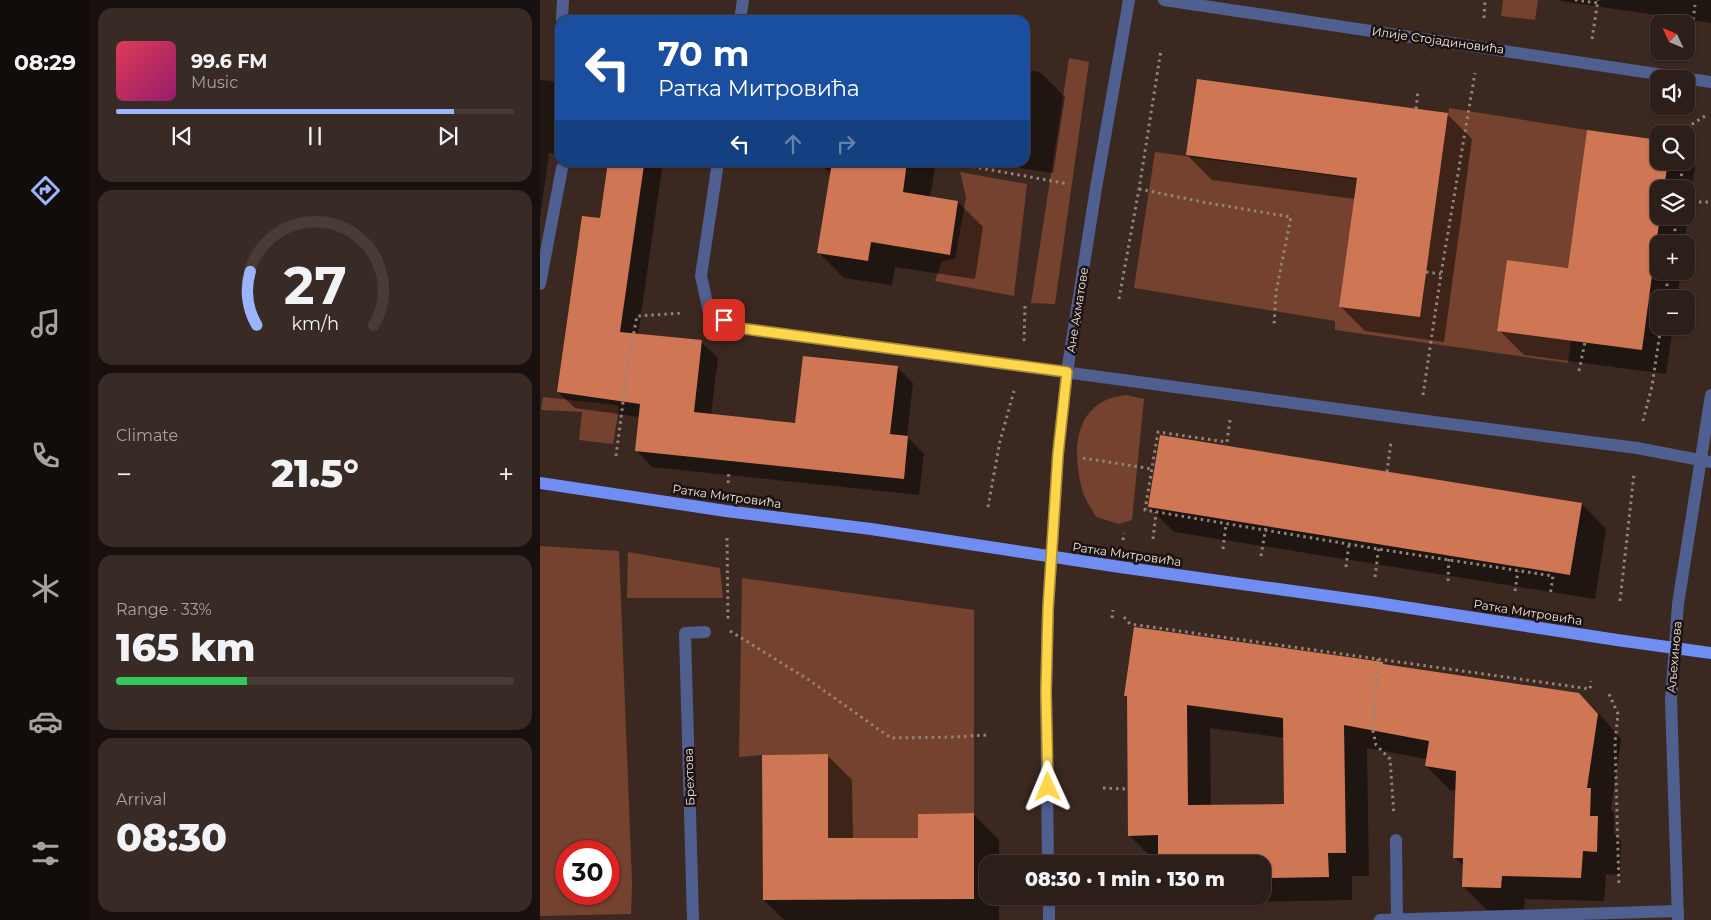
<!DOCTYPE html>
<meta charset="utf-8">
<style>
:root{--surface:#2c1e19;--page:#382b26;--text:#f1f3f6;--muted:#a6a2a2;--line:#483c38;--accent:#9cb4fd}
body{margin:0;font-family:Montserrat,sans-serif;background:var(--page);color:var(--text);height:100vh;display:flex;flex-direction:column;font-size:19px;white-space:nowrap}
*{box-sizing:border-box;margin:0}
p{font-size:16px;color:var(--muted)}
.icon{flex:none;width:28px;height:28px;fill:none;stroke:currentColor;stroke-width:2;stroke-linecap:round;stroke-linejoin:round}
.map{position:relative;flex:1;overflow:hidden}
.details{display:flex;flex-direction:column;gap:8px;padding:8px;background:#18100e;width:450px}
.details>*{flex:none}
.top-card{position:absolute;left:15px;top:15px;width:475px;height:152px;border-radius:15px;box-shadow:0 1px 4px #0004,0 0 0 1px var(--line);background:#1a4fa0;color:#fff;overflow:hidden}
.needle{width:32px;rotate:314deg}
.controls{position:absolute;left:1110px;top:15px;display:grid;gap:10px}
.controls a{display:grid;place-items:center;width:45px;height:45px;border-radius:10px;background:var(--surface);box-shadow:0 1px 4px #0004,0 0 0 1px var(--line);font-size:25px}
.speed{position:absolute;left:15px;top:840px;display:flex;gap:10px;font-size:25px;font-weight:700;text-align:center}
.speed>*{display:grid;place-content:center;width:65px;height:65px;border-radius:50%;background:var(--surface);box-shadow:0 1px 4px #0004,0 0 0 1px var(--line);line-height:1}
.speed .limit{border:8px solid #d22;background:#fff;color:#111}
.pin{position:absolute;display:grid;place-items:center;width:42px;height:42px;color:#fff;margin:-21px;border-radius:10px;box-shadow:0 2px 8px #0006}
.me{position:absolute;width:55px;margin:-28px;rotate:359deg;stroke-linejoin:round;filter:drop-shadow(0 0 4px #0008)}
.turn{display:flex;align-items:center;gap:18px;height:105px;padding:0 20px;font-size:22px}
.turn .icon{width:65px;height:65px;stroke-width:2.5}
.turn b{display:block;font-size:35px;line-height:42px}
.lanes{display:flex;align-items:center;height:48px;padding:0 20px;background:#0003;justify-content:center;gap:25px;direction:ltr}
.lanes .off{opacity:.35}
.big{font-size:38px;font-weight:800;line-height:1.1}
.details .card{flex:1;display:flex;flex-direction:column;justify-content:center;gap:8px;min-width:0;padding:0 18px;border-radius:15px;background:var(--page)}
.details .dial{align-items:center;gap:0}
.dial svg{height:130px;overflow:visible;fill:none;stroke:var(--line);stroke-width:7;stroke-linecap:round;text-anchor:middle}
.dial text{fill:var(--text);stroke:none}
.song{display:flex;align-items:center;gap:15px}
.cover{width:60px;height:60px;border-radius:8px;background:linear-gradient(135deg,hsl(350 70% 55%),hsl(320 70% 35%))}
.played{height:5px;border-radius:2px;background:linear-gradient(90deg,var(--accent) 85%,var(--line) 85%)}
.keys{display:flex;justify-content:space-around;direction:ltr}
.heat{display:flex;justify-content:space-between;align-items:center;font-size:28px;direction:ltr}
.charge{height:8px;border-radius:4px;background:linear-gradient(90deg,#34c759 33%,var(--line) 0)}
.trip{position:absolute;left:439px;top:855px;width:292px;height:50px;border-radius:15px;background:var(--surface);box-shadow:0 1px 4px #0004,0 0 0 1px var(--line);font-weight:800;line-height:50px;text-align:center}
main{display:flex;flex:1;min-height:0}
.tabs{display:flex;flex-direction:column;width:90px;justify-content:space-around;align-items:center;background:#120c0a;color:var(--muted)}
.tabs .icon{width:35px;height:35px}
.tabs .current{color:var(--accent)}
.tabs b{font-size:22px;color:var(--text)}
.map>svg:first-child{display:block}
.green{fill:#74422e;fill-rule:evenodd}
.shadow{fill:#0007;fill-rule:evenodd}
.building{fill:#cf7754;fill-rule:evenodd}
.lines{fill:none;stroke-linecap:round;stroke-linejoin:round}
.path{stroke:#93837d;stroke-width:3;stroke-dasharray:2.5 4;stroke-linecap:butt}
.minor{stroke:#4f5f90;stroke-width:12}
.major{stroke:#6f8df2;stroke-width:12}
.route-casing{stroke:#a68a30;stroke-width:12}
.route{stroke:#ffd54a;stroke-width:9}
.labels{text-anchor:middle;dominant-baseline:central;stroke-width:5;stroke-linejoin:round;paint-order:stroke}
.street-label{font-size:12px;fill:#f0e3de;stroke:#1c1310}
</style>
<main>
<nav class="tabs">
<b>08:29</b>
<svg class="icon current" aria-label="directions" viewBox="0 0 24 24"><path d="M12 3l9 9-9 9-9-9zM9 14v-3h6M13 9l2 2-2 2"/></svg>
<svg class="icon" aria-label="music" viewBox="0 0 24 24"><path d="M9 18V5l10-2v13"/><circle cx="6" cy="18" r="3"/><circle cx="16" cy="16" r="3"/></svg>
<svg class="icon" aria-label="phone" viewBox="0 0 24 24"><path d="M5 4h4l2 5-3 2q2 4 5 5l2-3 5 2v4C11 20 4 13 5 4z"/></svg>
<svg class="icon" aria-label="climate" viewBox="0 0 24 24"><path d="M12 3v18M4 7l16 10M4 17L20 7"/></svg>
<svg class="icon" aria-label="car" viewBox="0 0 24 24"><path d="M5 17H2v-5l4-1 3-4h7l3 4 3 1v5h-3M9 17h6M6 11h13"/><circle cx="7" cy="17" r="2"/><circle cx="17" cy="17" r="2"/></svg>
<svg class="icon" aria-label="filters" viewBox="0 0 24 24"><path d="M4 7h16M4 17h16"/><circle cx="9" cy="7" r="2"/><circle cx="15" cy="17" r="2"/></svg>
</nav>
<section class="details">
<div class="card">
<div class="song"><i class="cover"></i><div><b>99.6 FM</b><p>Music</p></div></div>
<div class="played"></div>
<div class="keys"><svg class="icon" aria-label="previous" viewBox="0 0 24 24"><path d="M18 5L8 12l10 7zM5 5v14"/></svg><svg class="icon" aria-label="pause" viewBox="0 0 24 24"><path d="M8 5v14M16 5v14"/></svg><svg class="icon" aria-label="next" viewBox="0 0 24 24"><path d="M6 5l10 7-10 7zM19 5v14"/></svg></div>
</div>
<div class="card dial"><svg viewBox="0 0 100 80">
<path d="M14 69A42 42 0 1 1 86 69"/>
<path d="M14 69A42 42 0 0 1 10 36" stroke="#9cb4fd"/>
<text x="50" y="56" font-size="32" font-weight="700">27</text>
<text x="50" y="72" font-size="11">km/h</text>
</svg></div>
<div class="card"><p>Climate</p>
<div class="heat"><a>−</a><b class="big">21.5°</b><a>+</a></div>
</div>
<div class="card"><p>Range · 33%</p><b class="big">165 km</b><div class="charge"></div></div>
<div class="card"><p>Arrival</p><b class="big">08:30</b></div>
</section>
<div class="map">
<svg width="1171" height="920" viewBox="0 0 1171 920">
<rect width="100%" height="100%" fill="#3b2821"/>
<g class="green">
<polygon points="963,0 998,0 995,20 961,16"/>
<polygon points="529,58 549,62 515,304 491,303"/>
<polygon points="909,108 1047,130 1028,268 967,260 957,330 1031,340 1028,363 795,330 795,321 594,288 615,152 817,179 799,307 879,317"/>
<polygon points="420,172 487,184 474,296 395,281 402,261 415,259 426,197"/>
<path d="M586,395L604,399L592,520L579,524L556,517C551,508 544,498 542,489C531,448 535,400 586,395Z"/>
<polygon points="3,397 76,405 79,408 73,444 39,440 42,412 1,410"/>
<path d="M0,546L79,551L92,882L91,914L0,916ZM69,851V894H26V851Z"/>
<polygon points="88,552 180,568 183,598 87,598"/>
<polygon points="202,578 434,610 434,813 378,814 378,838 288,838 288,754 222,755 199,757"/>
</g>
<g class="shadow">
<polygon points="1020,0 1171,0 1171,23 1021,1"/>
<polygon points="485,70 500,72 525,97 513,173 466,166 463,162 485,162"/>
<polygon points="0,80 20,82 20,154 9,153 0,218"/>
<polygon points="907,114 932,139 904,342 825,331 800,306 815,199 672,180 647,155"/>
<path d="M1146,158L1155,167L1144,244H1119V271H1141L1137,299H1119V326H1133L1126,374L984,355L959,330L1029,269L1119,161H1146ZM1119,189H1146V216H1119Z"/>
<polygon points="69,162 123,162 98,335 161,342 178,358 171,415 256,424 357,367 373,383 367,437 384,454 379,495 112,467 96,450 100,417 35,408 18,392 61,220"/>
<polygon points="279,162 396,162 390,198 418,202 443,227 435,279 355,267 352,285 304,278 279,253 291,175"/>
<polygon points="1042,504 1066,529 1055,599 634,532 609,507"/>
<path d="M842,663L844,665L1039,694L1063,718L1081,739L1071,809L1074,813V834L1081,841L1080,875L1066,874L1064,901L985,899L984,911L947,910L923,886L924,866L914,857L917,791L910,790L886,766L887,759L827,748L829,876H812V900L709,902L703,896H722V864H622L619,859H613L589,835L588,698L585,696ZM670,728L745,738L746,805L671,806Z"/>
<polygon points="287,755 312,780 313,839 379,839 434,815 459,840 459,864 448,864 448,896 459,896 459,920 244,920 224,900"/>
</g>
<g class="building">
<polygon points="657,79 908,113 880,317 799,307 817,178 646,155"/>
<polygon points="1047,130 1119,140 1119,161 1128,161 1124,189 1119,189 1119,216 1120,216 1102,350 957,331 967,260 1028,268"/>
<polygon points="68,162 104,165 80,332 162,340 154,412 255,423 263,356 358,366 350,434 368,436 364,479 95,451 100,404 17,392 42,216 60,218"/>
<polygon points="292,162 367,162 363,192 418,201 410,255 331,242 328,261 277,253"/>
<polygon points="620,435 1042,503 1030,575 608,507"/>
<path d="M594,627L843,662V664L1039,693L1058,714L1047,788H1051L1050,816H1058L1057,852L1043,851L1041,878L962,876L961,888L922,887L923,858H913L916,771L885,766L889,741L804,725L806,853H788L789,877L722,878V864H684V861L618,862V835L588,836L587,696H584ZM647,705L743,718L744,804L648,805Z"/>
<polygon points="288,754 288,838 378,838 378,814 434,813 434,899 223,900 222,755"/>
</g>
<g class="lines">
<g class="path">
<polyline points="1035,0 1058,3"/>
<polyline points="944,18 945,0"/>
<polyline points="1052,39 1058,0"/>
<polyline points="1149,52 1155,5"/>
<polyline points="876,109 878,90"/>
<polyline points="1145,134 1146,128 1165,116"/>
<polyline points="407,162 529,184"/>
<polyline points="599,189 668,203 751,217 736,292 734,325"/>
<polyline points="1140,189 1143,161"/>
<polyline points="1146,202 1171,202"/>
<polyline points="1133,244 1137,216"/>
<polyline points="886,272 901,274"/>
<polyline points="579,299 599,189 621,50"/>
<polyline points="1125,299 1129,271"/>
<polyline points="484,341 485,306"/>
<polyline points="1039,371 1045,342"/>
<polyline points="883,395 901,274 935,73"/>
<polyline points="690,420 687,442 618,432 605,510 838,549 1013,576 1010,596"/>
<polyline points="1103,421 1112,386 1121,326"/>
<polyline points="76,456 88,364 97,316 143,313"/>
<polyline points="543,458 612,469"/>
<polyline points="847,472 851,442"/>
<polyline points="188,483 189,470"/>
<polyline points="448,507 460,441 474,391"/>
<polyline points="187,538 188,619"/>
<polyline points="613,539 616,512"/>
<polyline points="583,540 584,533"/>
<polyline points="683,549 686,524"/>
<polyline points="721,556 726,526"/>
<polyline points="806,567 809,544"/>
<polyline points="835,577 839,545"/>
<polyline points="908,581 909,556"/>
<polyline points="975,591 978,571"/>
<polyline points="1080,601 1094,474"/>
<polyline points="584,617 590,624 1050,689 1051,681"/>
<polyline points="572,618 573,610"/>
<polyline points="190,631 269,680 351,738 415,737 447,735"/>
<polyline points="838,659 833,731 836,745 850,759 854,815"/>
<polyline points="1069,694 1078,714 1075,742 1079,887"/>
<polyline points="563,788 587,789"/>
</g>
<g class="minor">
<polyline points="624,0 1171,82"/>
<polyline points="22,20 23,0"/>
<polyline points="200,20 203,0"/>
<polyline points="20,49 20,46"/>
<polyline points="178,162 161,276 169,312 199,328 879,420 1097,448 1171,462"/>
<polyline points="0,284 22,168"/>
<polyline points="856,840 857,920"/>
<polyline points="508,864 506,692 508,609 518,454 527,372 556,188 589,0"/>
<polyline points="509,896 509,920"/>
<polyline points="153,920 145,633 165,632"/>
<polyline points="840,920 1138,911"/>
<polyline points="1138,920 1131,700 1138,604 1171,395"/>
</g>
<polyline class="major" points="0,483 186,511 331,529 580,567 831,602 1077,640 1171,653"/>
</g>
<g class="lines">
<g class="route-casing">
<polyline id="route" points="184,320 199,328 527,372 518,454 508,609 506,692 508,787"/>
</g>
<use href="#route" class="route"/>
</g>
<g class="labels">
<g class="street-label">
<text transform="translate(898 40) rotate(8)">Илије Стојадиновића</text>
<text transform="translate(537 310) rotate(-81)">Ане Ахматове</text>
<text transform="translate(187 496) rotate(8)">Ратка Митровића</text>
<text transform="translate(587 554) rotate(8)">Ратка Митровића</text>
<text transform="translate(988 612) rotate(9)">Ратка Митровића</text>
<text transform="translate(1134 657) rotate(-85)">Аљехинова</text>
<text transform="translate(149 777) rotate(-92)">Брехтова</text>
</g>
</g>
</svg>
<div class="controls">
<a><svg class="needle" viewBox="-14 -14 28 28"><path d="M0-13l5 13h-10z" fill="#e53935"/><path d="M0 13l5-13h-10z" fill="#a6a2a2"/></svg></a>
<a><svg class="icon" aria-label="sound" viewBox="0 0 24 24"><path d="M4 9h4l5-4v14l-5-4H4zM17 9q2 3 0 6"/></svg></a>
<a><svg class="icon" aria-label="search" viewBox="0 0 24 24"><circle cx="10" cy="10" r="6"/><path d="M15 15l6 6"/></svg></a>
<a><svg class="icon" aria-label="layers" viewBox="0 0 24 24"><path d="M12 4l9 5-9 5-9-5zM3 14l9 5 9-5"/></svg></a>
<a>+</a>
<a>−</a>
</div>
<div class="speed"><div class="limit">30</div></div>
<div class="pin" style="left:184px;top:320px;background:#d93025"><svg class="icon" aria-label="arrive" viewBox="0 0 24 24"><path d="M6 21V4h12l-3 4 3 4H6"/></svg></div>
<svg class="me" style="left:508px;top:787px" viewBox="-20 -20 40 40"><path d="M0-17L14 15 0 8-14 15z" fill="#ffd54a" stroke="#fff" stroke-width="4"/></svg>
<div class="trip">08:30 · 1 min · 130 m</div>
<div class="top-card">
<div class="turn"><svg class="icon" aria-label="left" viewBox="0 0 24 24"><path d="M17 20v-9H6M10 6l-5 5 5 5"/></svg><div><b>70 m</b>Ратка Митровића</div></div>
<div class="lanes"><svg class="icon" aria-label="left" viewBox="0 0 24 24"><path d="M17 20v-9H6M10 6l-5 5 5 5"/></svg><svg class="icon off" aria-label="ahead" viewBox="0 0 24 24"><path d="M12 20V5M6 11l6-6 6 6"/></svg><svg class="icon off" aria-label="right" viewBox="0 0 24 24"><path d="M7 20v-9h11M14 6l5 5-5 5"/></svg></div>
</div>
</div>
</main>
